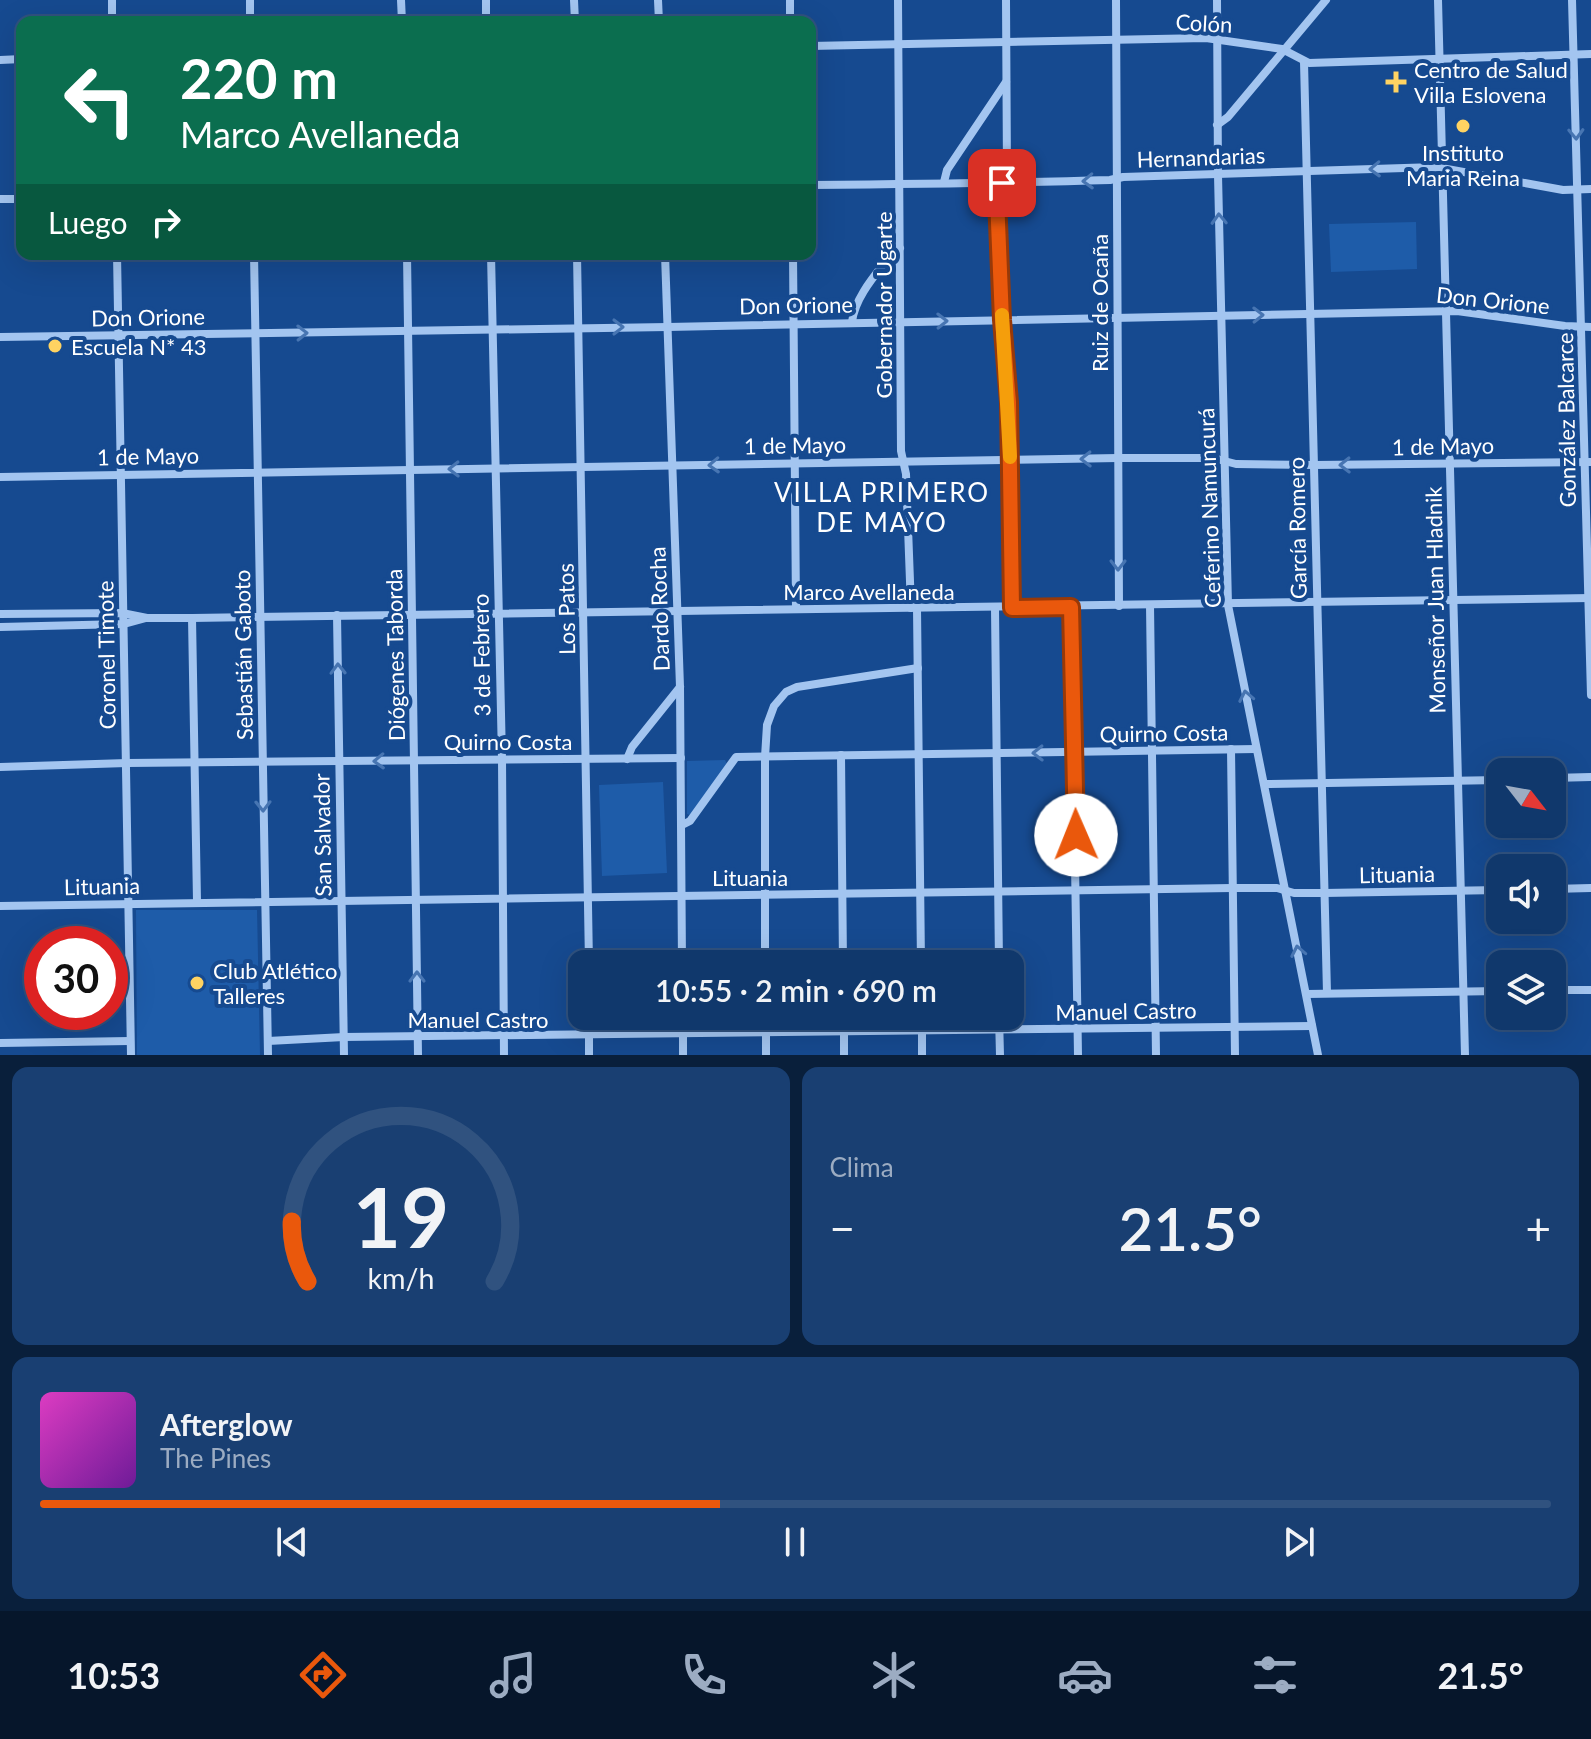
<!DOCTYPE html>
<html lang="es">
<meta charset="utf-8">
<style>
:root{--surface:#10386c;--page:#193f72;--text:#f1f3f6;--muted:#9cacc2;--line:#30527f;--accent:#ea580c}
body{margin:0;font-family:Lato,sans-serif;background:var(--page);color:var(--text);height:100vh;display:flex;flex-direction:column;font-size:30px;white-space:nowrap}
*{box-sizing:border-box;margin:0}
p{font-size:26px;color:var(--muted)}
.icon{flex:none;width:44px;height:44px;fill:none;stroke:currentColor;stroke-width:2;stroke-linecap:round;stroke-linejoin:round}
.map{position:relative;height:1055px;overflow:hidden}
.side{display:flex;flex-direction:column;gap:12px;padding:12px;background:#091f3b;flex:1}
.side>*{flex:none}
.hud{position:absolute;left:16px;top:16px;width:800px;height:244px;border-radius:16px;box-shadow:0 8px 32px #0002,0 0 0 2px var(--line);background:#0b6e4f;color:#fff;overflow:hidden}
.needle{width:52px;rotate:121deg}
.controls{position:absolute;left:1486px;top:758px;display:grid;gap:16px}
.controls a{display:grid;place-items:center;width:80px;height:80px;border-radius:16px;background:var(--surface);box-shadow:0 8px 32px #0002,0 0 0 2px var(--line);font-size:40px}
.speed{position:absolute;left:24px;top:926px;display:flex;gap:16px;font-size:40px;font-weight:700;text-align:center}
.speed>*{display:grid;place-content:center;width:104px;height:104px;border-radius:50%;background:var(--surface);box-shadow:0 8px 32px #0002,0 0 0 2px var(--line);line-height:1}
.speed .limit{border:12px solid #d22;background:#fff;color:#111}
.pin{position:absolute;display:grid;place-items:center;width:68px;height:68px;color:#fff;margin:-34px;border-radius:16px;box-shadow:0 4px 12px #0006}
.me{position:absolute;width:88px;margin:-44px;rotate:359deg;stroke-linejoin:round;filter:drop-shadow(0 0 6px #0008)}
.turn{display:flex;align-items:center;gap:28px;height:168px;padding:0 32px;font-size:36px}
.turn .icon{width:104px;height:104px;stroke-width:2.5}
.turn b{display:block;font-size:56px;line-height:68px}
.then{display:flex;align-items:center;height:76px;padding:0 32px;background:#0003;gap:16px;font-size:30px}
.big{font-size:60px;font-weight:600;line-height:1.1}
.side .widget{flex:1;display:flex;flex-direction:column;justify-content:center;gap:12px;min-width:0;padding:0 28px;border-radius:16px;background:var(--page)}
.side .dial{align-items:center;gap:0}
.dial svg{height:208px;overflow:visible;fill:none;stroke:var(--line);stroke-width:7;stroke-linecap:round;text-anchor:middle}
.dial text{fill:var(--text);stroke:none}
.song{display:flex;align-items:center;gap:24px}
.cover{width:96px;height:96px;border-radius:12px;background:linear-gradient(135deg,hsl(310 70% 55%),hsl(280 70% 35%))}
.played{height:8px;border-radius:4px;background:linear-gradient(90deg,var(--accent) 45%,var(--line) 45%)}
.keys{display:flex;justify-content:space-around;direction:ltr}
.heat{display:flex;justify-content:space-between;align-items:center;font-size:44px;direction:ltr}
.side .tiles{flex:1;display:grid;gap:12px;grid-template-columns:1fr 1fr}
.widget:last-child{grid-column:span 2}
.trip{position:absolute;left:568px;top:950px;width:456px;height:80px;border-radius:16px;background:var(--surface);box-shadow:0 8px 32px #0002,0 0 0 2px var(--line);font-weight:600;line-height:80px;text-align:center}
.menu{display:flex;height:128px;justify-content:space-around;align-items:center;background:#06162b;color:var(--muted)}
.menu .icon{width:56px;height:56px}
.menu .current{color:var(--accent)}
.menu b{font-size:36px;color:var(--text)}
.map>svg:first-child{display:block}
.green{fill:#1e5ca9}
.lines{fill:none;stroke-linecap:round;stroke-linejoin:round}
.minor{stroke:#a3c5f0;stroke-width:8}
.oneway{stroke:#4775b2}
.route-casing{stroke:#983908;stroke-width:20}
.route{stroke:#ea580c;stroke-width:14}
.slow{stroke:#f59e0b;stroke-width:14}
.poi-dot{fill:#ffd362;stroke:#164a90;stroke-width:3}
.labels{text-anchor:middle;dominant-baseline:central;stroke-width:8;stroke-linejoin:round;paint-order:stroke}
.street-label{font-size:22px;fill:#fff;stroke:#164a90}
.poi-label{font-size:22px;fill:#fff;stroke:#164a90;text-anchor:start}
.quarter-label{font-size:26px;letter-spacing:2px;fill:#fff;stroke:#164a90}
</style>
<div class="map">
<svg width="1591" height="1055" viewBox="0 0 1591 1055">
<rect width="100%" height="100%" fill="#164a90"/>
<g class="green">
<polygon points="1416,222 1417,269 1331,272 1329,224"/>
<polygon points="725,760 727,764 690,815 687,814 687,761"/>
<polygon points="663,782 667,873 602,876 599,785"/>
<polygon points="136,910 257,910 260,1055 137,1055"/>
</g>
<g class="lines">
<g class="minor">
<polyline points="112,0 112,22"/>
<polyline points="250,0 250,22"/>
<polyline points="401,0 402,22"/>
<polyline points="486,0 486,22"/>
<polyline points="574,0 575,22"/>
<polyline points="658,0 659,22"/>
<polyline points="790,0 790,22"/>
<polyline points="898,0 901,451 906,474 911,608"/>
<polyline points="1006,0 1007,173 998,190 997,198 1002,320 1009,402 1012,608"/>
<polyline points="1116,0 1119,606"/>
<polyline points="1217,0 1218,175 1228,605 1318,1055"/>
<polyline points="1438,0 1465,1055"/>
<polyline points="1572,0 1591,695"/>
<polyline points="810,46 1206,38 1282,49 1309,63 1591,54"/>
<polyline points="0,60 22,59"/>
<polyline points="1304,62 1327,993"/>
<polyline points="1217,125 1228,117 1326,0"/>
<polyline points="944,182 947,170 1006,82"/>
<path d="M810,185C910,184 1010,183 1110,180L1123,177L1436,167L1563,190L1591,189"/>
<polyline points="0,199 22,199"/>
<polyline points="117,254 131,1055"/>
<polyline points="254,254 268,1055"/>
<polyline points="407,254 418,1055"/>
<polyline points="491,254 502,759 504,1055"/>
<polyline points="577,254 589,964"/>
<polyline points="665,254 680,687 682,964"/>
<polyline points="793,254 796,609"/>
<path d="M852,322C855,296 878,272 893,252L900,248"/>
<polyline points="0,337 668,327 1457,311 1565,326 1591,327"/>
<polyline points="0,477 1118,458 1213,458 1236,464 1314,465 1591,462"/>
<polyline points="1150,605 1156,1055"/>
<polyline points="1071,607 1078,1055"/>
<polyline points="917,608 921,964"/>
<polyline points="995,608 999,964"/>
<polyline points="0,614 122,613 147,618 192,618 1591,598"/>
<polyline points="337,615 344,1055"/>
<polyline points="192,618 197,901"/>
<polyline points="0,627 124,624 146,618"/>
<polyline points="1231,749 1235,1055"/>
<polyline points="841,755 843,964"/>
<polyline points="627,759 632,747 680,687"/>
<polyline points="0,767 127,763 681,758"/>
<polyline points="1552,778 1591,777"/>
<polyline points="1265,784 1500,780"/>
<polyline points="682,825 690,821 736,757 1256,749"/>
<polyline points="1552,889 1591,888"/>
<polyline points="0,906 1232,888 1277,888 1294,893 1324,893 1500,890"/>
<polyline points="765,964 765,757 767,725 774,706 786,692 797,687 918,668"/>
<polyline points="1552,990 1591,990"/>
<polyline points="1307,994 1500,991"/>
<polyline points="589,1016 589,1055"/>
<polyline points="683,1016 683,1055"/>
<polyline points="766,1016 766,1055"/>
<polyline points="844,1016 844,1055"/>
<polyline points="922,1016 922,1055"/>
<polyline points="999,1016 1000,1055"/>
<polyline points="268,1041 344,1037 1312,1026"/>
<polyline points="0,1043 130,1041"/>
</g>
</g>
<defs><path id="oneway-chevron" d="M-2-3.5L2.5 0L-2 3.5" fill="none" stroke-width="1.6" stroke-linecap="round" stroke-linejoin="round" transform="scale(2)"/></defs>
<g class="oneway">
<use href="#oneway-chevron" transform="translate(1576 134) rotate(88)"/>
<use href="#oneway-chevron" transform="translate(1375 169) rotate(178)"/>
<use href="#oneway-chevron" transform="translate(1088 181) rotate(178)"/>
<use href="#oneway-chevron" transform="translate(1219 219) rotate(-92)"/>
<use href="#oneway-chevron" transform="translate(1258 315) rotate(-1)"/>
<use href="#oneway-chevron" transform="translate(942 321) rotate(-1)"/>
<use href="#oneway-chevron" transform="translate(618 327)"/>
<use href="#oneway-chevron" transform="translate(302 333) rotate(-1)"/>
<use href="#oneway-chevron" transform="translate(1086 459) rotate(179)"/>
<use href="#oneway-chevron" transform="translate(714 465) rotate(178)"/>
<use href="#oneway-chevron" transform="translate(1345 465) rotate(179)"/>
<use href="#oneway-chevron" transform="translate(454 469) rotate(179)"/>
<use href="#oneway-chevron" transform="translate(1118 565) rotate(90)"/>
<use href="#oneway-chevron" transform="translate(338 669) rotate(-91)"/>
<use href="#oneway-chevron" transform="translate(1246 696) rotate(-101)"/>
<use href="#oneway-chevron" transform="translate(1038 753) rotate(179)"/>
<use href="#oneway-chevron" transform="translate(379 761) rotate(178)"/>
<use href="#oneway-chevron" transform="translate(263 806) rotate(89)"/>
<use href="#oneway-chevron" transform="translate(1298 951) rotate(-101)"/>
<use href="#oneway-chevron" transform="translate(417 977) rotate(-90)"/>
</g>
<g class="lines">
<g class="route-casing">
<polyline id="route" points="1002,183 997,198 1002,320 1009,402 1012,608 1071,607 1076,835"/>
</g>
<use href="#route" class="route"/>
<polyline class="slow" points="1002,315 1010,457"/>
</g>
<g class="poi-dot">
<path d="M1392 70h8v8h8v8h-8v8h-8v-8h-8v-8h8z"/>
<circle cx="1463" cy="126" r="8"/>
<circle cx="55" cy="346" r="8"/>
<circle cx="197" cy="983" r="8"/>
</g>
<g class="labels">
<g class="street-label">
<text transform="translate(1204 23) rotate(3)">Colón</text>
<text transform="translate(1201 157) rotate(-2)">Hernandarias</text>
<text transform="translate(1493 300) rotate(6)">Don Orione</text>
<text transform="translate(1099 303) rotate(-90)">Ruiz de Ocaña</text>
<text transform="translate(796 305) rotate(-1)">Don Orione</text>
<text transform="translate(883 305) rotate(-90)">Gobernador Ugarte</text>
<text transform="translate(148 317) rotate(-1)">Don Orione</text>
<text transform="translate(1566 420) rotate(-91)">González Balcarce</text>
<text transform="translate(795 445) rotate(-1)">1 de Mayo</text>
<text transform="translate(1443 446) rotate(-1)">1 de Mayo</text>
<text transform="translate(148 456) rotate(-1)">1 de Mayo</text>
<text transform="translate(1209 508) rotate(-92)">Ceferino Namuncurá</text>
<text transform="translate(1297 528) rotate(-91)">García Romero</text>
<text x="869" y="591">Marco Avellaneda</text>
<text transform="translate(1435 600) rotate(-91)">Monseñor Juan Hladnik</text>
<text transform="translate(566 609) rotate(-91)">Los Patos</text>
<text transform="translate(659 609) rotate(-92)">Dardo Rocha</text>
<text transform="translate(106 655) rotate(-91)">Coronel Timote</text>
<text transform="translate(243 655) rotate(-91)">Sebastián Gaboto</text>
<text transform="translate(395 655) rotate(-91)">Diógenes Taborda</text>
<text transform="translate(481 655) rotate(-91)">3 de Febrero</text>
<text transform="translate(1164 733) rotate(-1)">Quirno Costa</text>
<text x="508" y="741">Quirno Costa</text>
<text transform="translate(322 835) rotate(-91)">San Salvador</text>
<text transform="translate(1397 874) rotate(-1)">Lituania</text>
<text x="750" y="877">Lituania</text>
<text transform="translate(102 886) rotate(-1)">Lituania</text>
<text transform="translate(1126 1011) rotate(-1)">Manuel Castro</text>
<text x="478" y="1019">Manuel Castro</text>
</g>
<g class="poi-label">
<text x="1414" y="69">Centro de Salud<tspan x="1414" dy="25">Villa Eslovena</tspan></text>
<text x="1463" y="152" text-anchor="middle">Instituto<tspan x="1463" dy="25">Maria Reina</tspan></text>
<text x="71" y="346">Escuela N* 43</text>
<text x="213" y="970">Club Atlético<tspan x="213" dy="25">Talleres</tspan></text>
</g>
<g class="quarter-label">
<text x="882" y="492">VILLA PRIMERO<tspan x="882" dy="30">DE MAYO</tspan></text>
</g>
</g>
</svg>
<div class="controls">
<a><svg class="needle" viewBox="-14 -14 28 28"><path d="M0-13l5 13h-10z" fill="#e53935"/><path d="M0 13l5-13h-10z" fill="#9cacc2"/></svg></a>
<a><svg class="icon" aria-label="sound" viewBox="0 0 24 24"><path d="M4 9h4l5-4v14l-5-4H4zM17 9q2 3 0 6"/></svg></a>
<a><svg class="icon" aria-label="layers" viewBox="0 0 24 24"><path d="M12 4l9 5-9 5-9-5zM3 14l9 5 9-5"/></svg></a>
</div>
<div class="speed"><div class="limit">30</div></div>
<div class="pin" style="left:1002px;top:183px;background:#d93025"><svg class="icon" aria-label="arrive" viewBox="0 0 24 24"><path d="M6 21V4h12l-3 4 3 4H6"/></svg></div>
<svg class="me" style="left:1076px;top:835px" viewBox="-20 -20 40 40"><circle r="19" fill="#fff"/><path d="M0-13L10 11 0 6-10 11z" fill="#ea580c"/></svg>
<div class="trip">10:55 · 2 min · 690 m</div>
<div class="hud">
<div class="turn"><svg class="icon" aria-label="left" viewBox="0 0 24 24"><path d="M17 20v-9H6M10 6l-5 5 5 5"/></svg><div><b>220 m</b>Marco Avellaneda</div></div>
<div class="then">Luego<svg class="icon" aria-label="right" viewBox="0 0 24 24"><path d="M7 20v-9h11M14 6l5 5-5 5"/></svg></div>
</div>
</div>
<section class="side">
<div class="tiles">
<div class="widget dial"><svg viewBox="0 0 100 80">
<path d="M14 69A42 42 0 1 1 86 69"/>
<path d="M14 69A42 42 0 0 1 8 46" stroke="#ea580c"/>
<text x="50" y="56" font-size="32" font-weight="700">19</text>
<text x="50" y="72" font-size="11">km/h</text>
</svg></div>
<div class="widget"><p>Clima</p>
<div class="heat"><a>−</a><b class="big">21.5°</b><a>+</a></div>
</div>
<div class="widget">
<div class="song"><i class="cover"></i><div><b>Afterglow</b><p>The Pines</p></div></div>
<div class="played"></div>
<div class="keys"><svg class="icon" aria-label="previous" viewBox="0 0 24 24"><path d="M18 5L8 12l10 7zM5 5v14"/></svg><svg class="icon" aria-label="pause" viewBox="0 0 24 24"><path d="M8 5v14M16 5v14"/></svg><svg class="icon" aria-label="next" viewBox="0 0 24 24"><path d="M6 5l10 7-10 7zM19 5v14"/></svg></div>
</div>
</div>
</section>
<nav class="menu">
<b>10:53</b>
<svg class="icon current" aria-label="directions" viewBox="0 0 24 24"><path d="M12 3l9 9-9 9-9-9zM9 14v-3h6M13 9l2 2-2 2"/></svg>
<svg class="icon" aria-label="music" viewBox="0 0 24 24"><path d="M9 18V5l10-2v13"/><circle cx="6" cy="18" r="3"/><circle cx="16" cy="16" r="3"/></svg>
<svg class="icon" aria-label="phone" viewBox="0 0 24 24"><path d="M5 4h4l2 5-3 2q2 4 5 5l2-3 5 2v4C11 20 4 13 5 4z"/></svg>
<svg class="icon" aria-label="climate" viewBox="0 0 24 24"><path d="M12 3v18M4 7l16 10M4 17L20 7"/></svg>
<svg class="icon" aria-label="car" viewBox="0 0 24 24"><path d="M5 17H2v-5l4-1 3-4h7l3 4 3 1v5h-3M9 17h6M6 11h13"/><circle cx="7" cy="17" r="2"/><circle cx="17" cy="17" r="2"/></svg>
<svg class="icon" aria-label="filters" viewBox="0 0 24 24"><path d="M4 7h16M4 17h16"/><circle cx="9" cy="7" r="2"/><circle cx="15" cy="17" r="2"/></svg>
<b>21.5°</b>
</nav>
